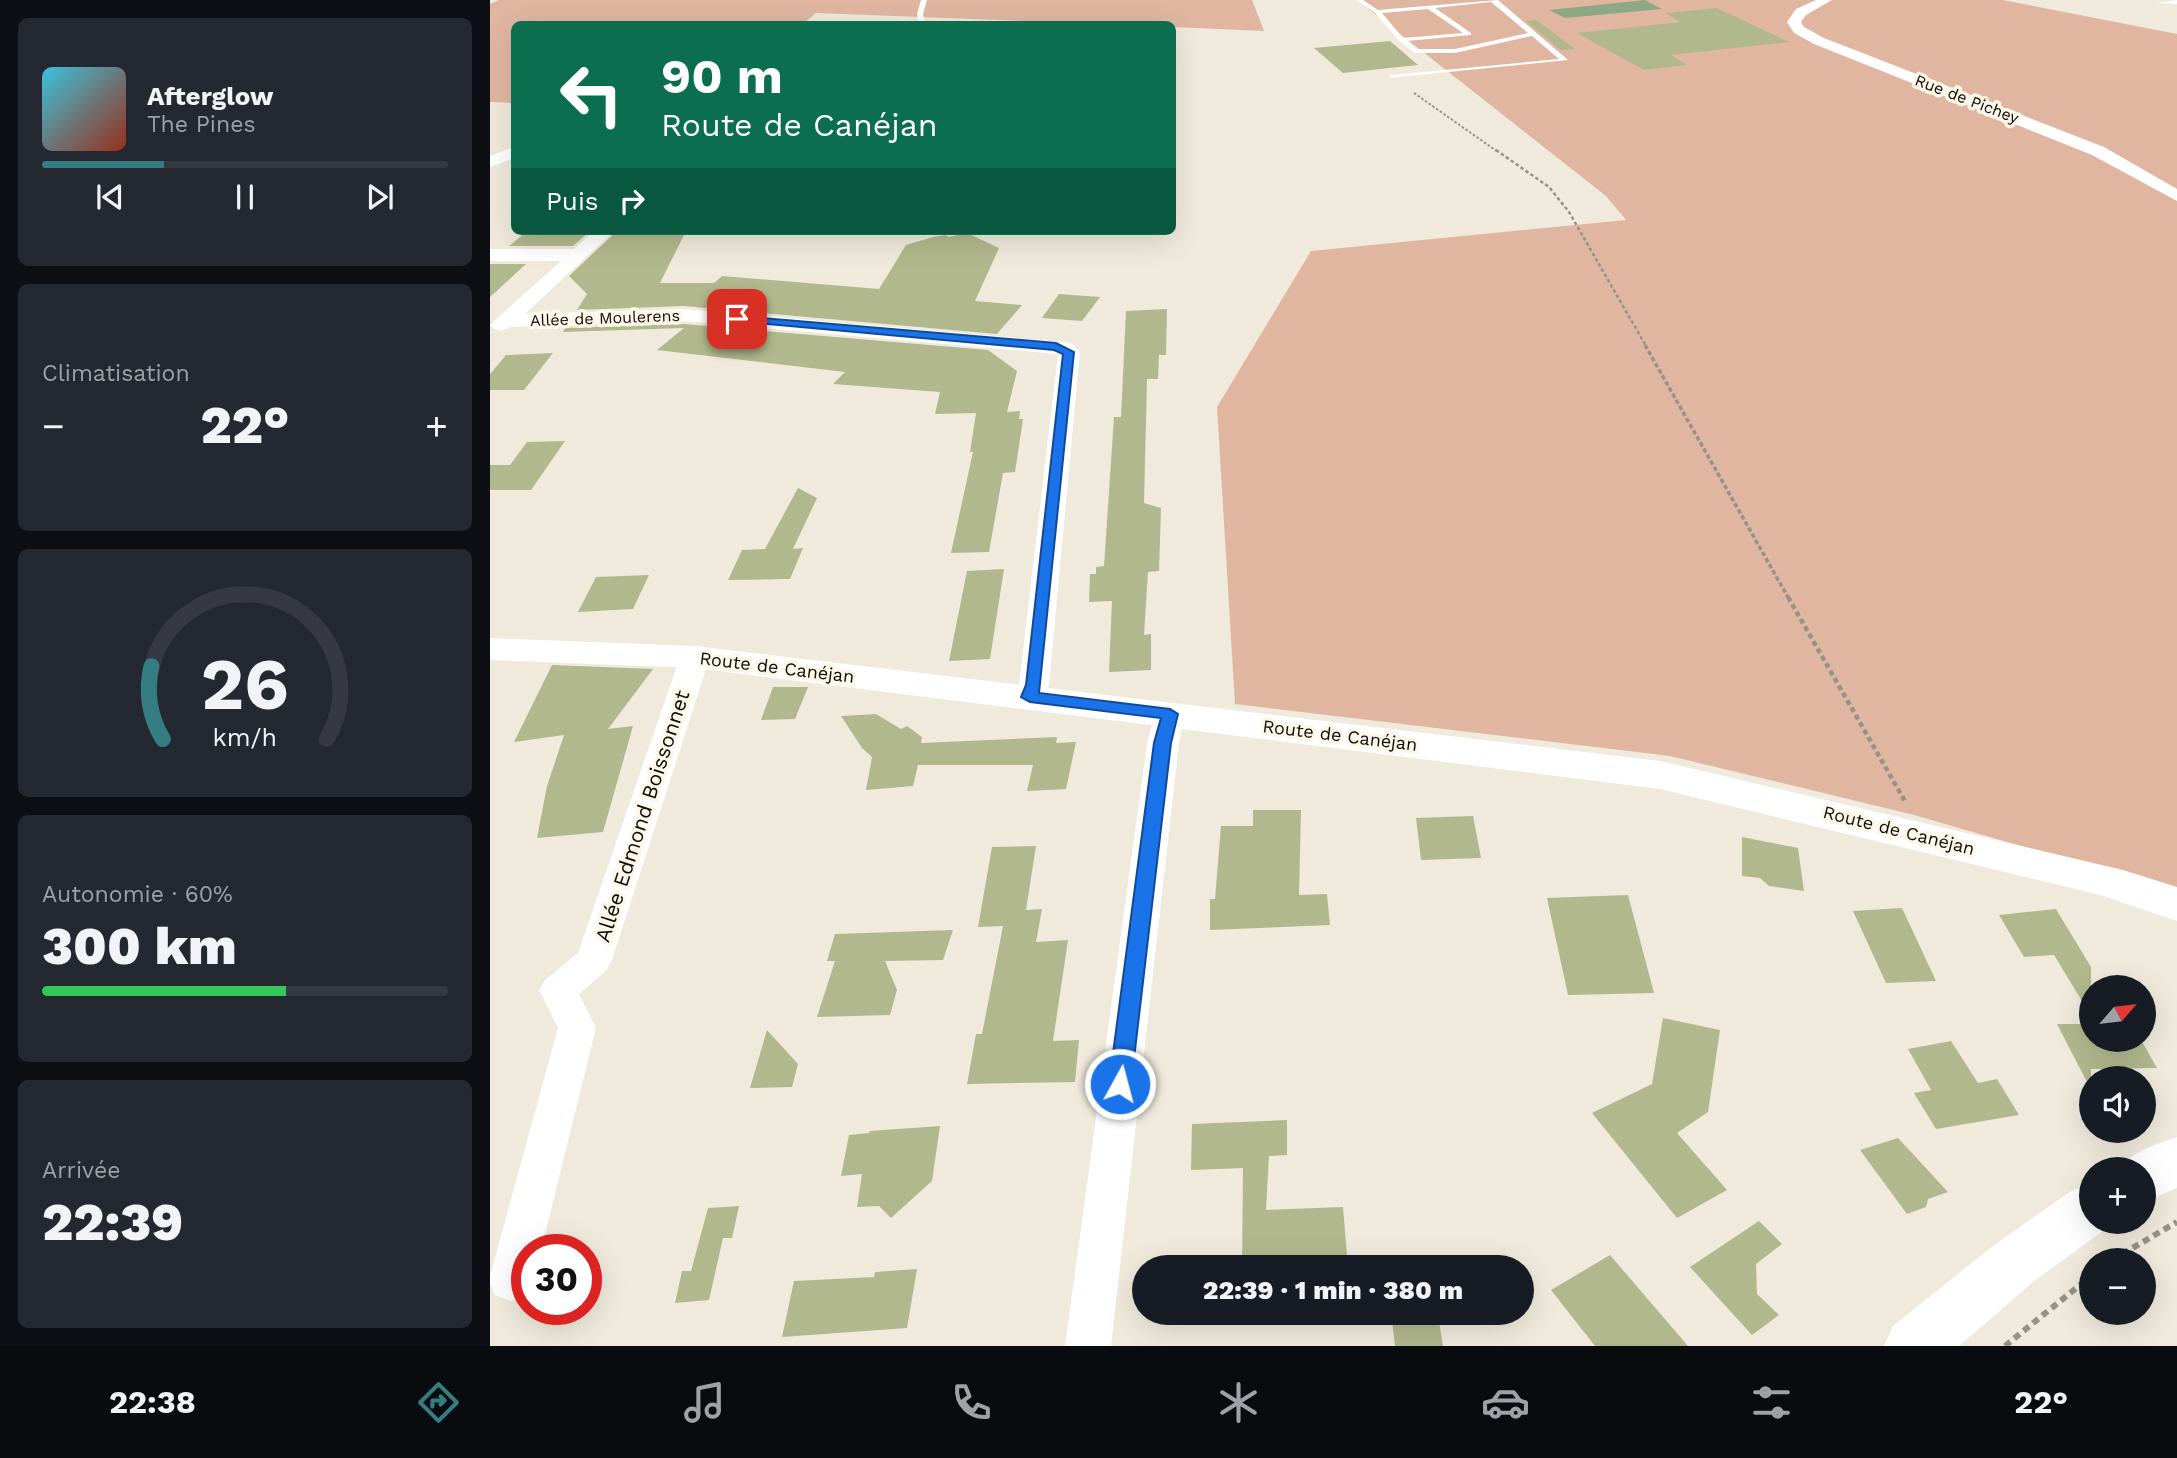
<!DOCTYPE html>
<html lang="fr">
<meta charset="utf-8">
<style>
:root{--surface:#171b24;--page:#242831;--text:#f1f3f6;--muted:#9ea1a6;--line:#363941;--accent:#347d83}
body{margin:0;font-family:"Work Sans",sans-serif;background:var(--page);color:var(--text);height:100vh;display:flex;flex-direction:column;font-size:26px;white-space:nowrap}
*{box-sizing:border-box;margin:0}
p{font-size:23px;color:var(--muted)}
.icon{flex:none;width:38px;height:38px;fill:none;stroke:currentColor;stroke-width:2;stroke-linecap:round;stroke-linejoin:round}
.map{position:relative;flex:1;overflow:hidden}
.side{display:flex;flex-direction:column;gap:18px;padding:18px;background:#0d0f14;width:490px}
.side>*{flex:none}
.hud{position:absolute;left:21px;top:21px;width:665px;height:214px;border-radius:10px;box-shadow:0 7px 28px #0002;background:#0b6e4f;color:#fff;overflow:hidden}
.needle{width:46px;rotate:62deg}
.controls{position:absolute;left:1589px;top:975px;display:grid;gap:14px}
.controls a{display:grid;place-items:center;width:77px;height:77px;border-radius:50%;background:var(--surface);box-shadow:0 7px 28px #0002;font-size:35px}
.speed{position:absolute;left:21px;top:1234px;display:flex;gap:14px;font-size:35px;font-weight:700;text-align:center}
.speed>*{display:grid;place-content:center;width:91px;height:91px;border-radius:50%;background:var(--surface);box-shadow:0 7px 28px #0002;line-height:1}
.speed .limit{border:10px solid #d22;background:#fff;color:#111}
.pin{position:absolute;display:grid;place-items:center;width:60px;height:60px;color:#fff;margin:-30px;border-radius:14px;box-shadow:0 4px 10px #0006}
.me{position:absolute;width:77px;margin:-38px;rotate:7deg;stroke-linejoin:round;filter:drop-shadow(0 0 5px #0008)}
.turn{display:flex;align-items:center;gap:24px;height:147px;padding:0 35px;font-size:32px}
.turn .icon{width:91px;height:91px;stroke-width:2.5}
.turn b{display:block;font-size:49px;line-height:60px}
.then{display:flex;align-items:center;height:66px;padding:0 35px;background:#0003;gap:14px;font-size:26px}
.big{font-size:52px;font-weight:800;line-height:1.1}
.side .tile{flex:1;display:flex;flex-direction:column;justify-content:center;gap:10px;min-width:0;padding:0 24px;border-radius:10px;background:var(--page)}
.side .dial{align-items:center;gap:0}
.dial svg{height:182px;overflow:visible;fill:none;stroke:var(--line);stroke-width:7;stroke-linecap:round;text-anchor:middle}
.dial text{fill:var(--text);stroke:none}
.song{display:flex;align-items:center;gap:21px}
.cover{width:84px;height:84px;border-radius:10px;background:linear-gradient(135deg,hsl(190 70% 55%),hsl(10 70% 35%))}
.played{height:7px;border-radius:4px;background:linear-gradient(90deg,var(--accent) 30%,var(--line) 30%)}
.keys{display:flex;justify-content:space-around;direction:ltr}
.heat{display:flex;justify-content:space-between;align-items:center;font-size:38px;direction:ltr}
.charge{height:10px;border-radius:5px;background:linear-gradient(90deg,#34c759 60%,var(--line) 0)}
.trip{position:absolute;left:642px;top:1255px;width:402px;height:70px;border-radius:35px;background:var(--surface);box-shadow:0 7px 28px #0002;font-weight:800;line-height:70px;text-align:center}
.tabs{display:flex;height:112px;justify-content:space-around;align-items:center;background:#090b0e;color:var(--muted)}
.tabs .icon{width:49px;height:49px}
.tabs .selected{color:var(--accent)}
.tabs b{font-size:32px;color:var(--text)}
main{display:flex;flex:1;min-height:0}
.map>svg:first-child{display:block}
.green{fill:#e0b6a1}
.water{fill:#8fa884}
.building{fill:#b2b88d}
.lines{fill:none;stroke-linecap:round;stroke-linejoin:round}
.path-far4{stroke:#969288;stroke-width:2;stroke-dasharray:2.5 2;stroke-linecap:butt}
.path-far3{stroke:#969288;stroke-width:2.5;stroke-dasharray:3.5 2.5;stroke-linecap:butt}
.path-far2{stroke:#969288;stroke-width:3.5;stroke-dasharray:4.5 2.5;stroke-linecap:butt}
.path-far1{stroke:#969288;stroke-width:4.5;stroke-dasharray:5 3.5;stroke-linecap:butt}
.path{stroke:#969288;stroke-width:6;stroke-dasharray:7 5;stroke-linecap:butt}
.lane{fill:#fff;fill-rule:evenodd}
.street{fill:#fff;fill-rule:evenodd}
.secondary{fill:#fff;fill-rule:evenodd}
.route{fill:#1a73e8;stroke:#114b97;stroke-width:2}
.labels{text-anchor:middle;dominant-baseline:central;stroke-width:7;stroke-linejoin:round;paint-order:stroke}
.far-street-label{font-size:16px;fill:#0d0c07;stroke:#fcf7e9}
.street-label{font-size:18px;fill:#0d0c07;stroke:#fcf7e9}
.near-street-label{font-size:21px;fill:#0d0c07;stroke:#fcf7e9}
</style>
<main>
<section class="side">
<div class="tile">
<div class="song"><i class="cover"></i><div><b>Afterglow</b><p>The Pines</p></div></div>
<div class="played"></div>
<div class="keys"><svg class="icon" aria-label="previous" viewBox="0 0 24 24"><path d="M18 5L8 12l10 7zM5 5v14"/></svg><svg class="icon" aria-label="pause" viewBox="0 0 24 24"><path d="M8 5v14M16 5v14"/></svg><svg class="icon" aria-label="next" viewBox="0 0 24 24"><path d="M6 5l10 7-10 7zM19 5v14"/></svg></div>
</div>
<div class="tile"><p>Climatisation</p>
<div class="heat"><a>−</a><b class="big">22°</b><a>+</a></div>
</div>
<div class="tile dial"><svg viewBox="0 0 100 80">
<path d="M14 69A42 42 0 1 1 86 69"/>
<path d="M14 69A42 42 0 0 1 9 37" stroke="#347d83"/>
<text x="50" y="56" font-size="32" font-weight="700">26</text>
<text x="50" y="72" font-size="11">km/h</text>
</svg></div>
<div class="tile"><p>Autonomie · 60%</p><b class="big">300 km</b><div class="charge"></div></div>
<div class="tile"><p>Arrivée</p><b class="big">22:39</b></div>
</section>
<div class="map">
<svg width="1687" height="1346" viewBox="0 0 1687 1346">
<rect width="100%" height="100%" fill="#efeadc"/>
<g class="green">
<polygon points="9,0 762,0 774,31 683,27 682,24 611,24 326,13 313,24 24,24 24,103 0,102 0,4"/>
<polygon points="867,0 1513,0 1687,34 1687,891 1424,815 1180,756 745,704 727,407 821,251 1136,220 1116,196"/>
</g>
<polygon class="water" points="1155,0 1172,9 1075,18 1059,10"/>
<g class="building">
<polygon points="1227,8 1299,42 1181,55 1197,65 1154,70 1087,33 1191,22 1175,13"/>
<polygon points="1046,20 1085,49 1071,50 1036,21"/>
<polygon points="900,41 928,65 853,73 824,48"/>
<polygon points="34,231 100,231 83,246 19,246 35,233"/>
<polygon points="127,231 196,231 170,283 224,283 232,276 389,289 416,245 443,237 455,235 459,237 477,233 509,248 485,301 532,305 507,334 194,306 87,310 97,294 79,276"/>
<polygon points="0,264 36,264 0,297"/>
<polygon points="569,294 610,297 592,321 552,318"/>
<polygon points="677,309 676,355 669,355 668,379 657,379 654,503 671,508 669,571 658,572 654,635 661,634 661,670 619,672 622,601 599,602 600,574 606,574 606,567 614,566 624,417 631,417 636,311"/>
<polygon points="194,324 498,350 527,371 517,412 530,411 529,419 533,419 525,472 513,473 499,552 461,553 483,452 480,452 486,413 445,414 450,392 343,384 355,372 167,350 194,328 73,332 75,328"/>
<polygon points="63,353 34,390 0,390 0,374 16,355"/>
<polygon points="75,441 41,490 0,490 0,465 20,465 37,442"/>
<polygon points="308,488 327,498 303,549 313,548 300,579 238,580 252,550 275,549"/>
<polygon points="514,569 500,659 459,661 477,571"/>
<polygon points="159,575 143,609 88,612 106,577"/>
<polygon points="62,665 163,669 118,729 143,726 113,832 47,838 57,786 74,735 24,742"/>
<polygon points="283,687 318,687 305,719 271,720"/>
<polygon points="386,714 411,729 417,726 432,737 431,743 567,737 566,743 586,742 576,789 537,791 543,765 428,765 423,786 376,790 382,757 372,748 351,716"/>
<polygon points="763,810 811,810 809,895 837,894 840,925 720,930 720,899 725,899 731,826 763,826"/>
<polygon points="983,816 991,858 931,860 926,818"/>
<polygon points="1252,837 1308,848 1314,891 1279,886 1270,878 1252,876"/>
<polygon points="546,846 536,910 552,909 546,942 578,940 563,1041 589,1040 585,1082 477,1084 486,1034 492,1034 513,926 488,927 502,847"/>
<polygon points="1138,895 1164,993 1078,995 1057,898"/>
<polygon points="1412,908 1446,981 1396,983 1363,911"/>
<polygon points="1566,909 1601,967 1601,1016 1564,955 1534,957 1509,915"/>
<polygon points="463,930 453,960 395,961 407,990 400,1015 327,1017 345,961 337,961 345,934"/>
<polygon points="1173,1018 1230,1030 1218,1112 1187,1133 1237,1190 1187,1218 1102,1113 1162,1084"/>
<polygon points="1567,1024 1601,1024 1601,1040 1651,1040 1667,1068 1601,1069 1601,1090"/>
<polygon points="277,1030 308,1064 302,1087 260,1088"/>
<polygon points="1461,1041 1488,1083 1507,1079 1529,1115 1446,1129 1424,1093 1441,1090 1418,1049"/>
<polygon points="797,1120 797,1155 779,1156 776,1210 853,1207 858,1267 752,1267 753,1168 701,1170 702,1124"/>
<polygon points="450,1126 442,1181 401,1218 389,1206 367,1207 372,1174 351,1176 359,1135 379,1133 380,1131"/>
<polygon points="1408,1138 1458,1192 1438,1199 1436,1207 1417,1214 1370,1150"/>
<polygon points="249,1206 242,1238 233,1238 219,1300 185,1303 192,1271 201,1271 218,1208"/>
<polygon points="1269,1221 1292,1244 1266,1264 1267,1294 1289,1315 1262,1335 1200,1267"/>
<polygon points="1120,1255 1198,1346 1105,1346 1061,1290"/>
<polygon points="427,1269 417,1328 292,1337 304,1281 384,1277 385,1272"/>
<polygon points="948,1315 953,1346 905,1346 902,1320"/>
</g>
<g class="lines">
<polyline class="path-far4" points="924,93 1008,152"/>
<polyline class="path-far3" points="1006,150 1059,187 1079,212 1156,346"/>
<polyline class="path-far2" points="1155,345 1299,599"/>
<polyline class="path-far1" points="1298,597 1416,803"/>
<g class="path">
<polyline points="1622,1260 1687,1222"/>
<polyline points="1515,1346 1601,1276"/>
</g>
<g class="lane">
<polygon points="431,0 437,0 433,14 435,24 429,24 427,14"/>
<path d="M866,0H873L888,10L1008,0L1078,60L899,78L901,75L1069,59L1042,36L965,53H925L909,41L885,13ZM1001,2L1038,33L965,49H927L917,41L981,35V33L945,8ZM938,9L973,33L913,38L892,13Z"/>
<polygon points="1687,0 1687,4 1667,3"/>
</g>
<g class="street">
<polygon points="1326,0 1342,0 1316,15 1311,22 1314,27 1334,38 1614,147 1687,189 1687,201 1602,155 1324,44 1304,33 1297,22 1306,9"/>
<polygon points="24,147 24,158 0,167 0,156"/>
<polygon points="104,231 124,231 35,314 194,309 573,342 581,343 590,352 559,685 550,704 539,706 528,704 524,697 529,685 568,354 194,321 21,327 11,331 4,329 0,325 4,321 71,261 0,261 0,249 84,249"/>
<polygon points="205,648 215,651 220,657 122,960 117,970 89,994 106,1028 51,1250 37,1250 37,1296 21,1301 5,1295 0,1284 0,1276 68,1028 49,990 55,980 88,953 190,657 195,651"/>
<polygon points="680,704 691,707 695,714 689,743 621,1346 575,1346 657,743 665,714 669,707"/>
</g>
<g class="secondary">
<polygon points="0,638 205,646 1170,761 1633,870 1687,887 1687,921 1610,895 1170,789 205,668 0,660"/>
<path d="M1687,1137V1188L1654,1202V1169H1631C1639,1152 1670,1143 1687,1137Z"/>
<polygon points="1601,1184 1601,1222 1623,1222 1621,1225 1543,1282 1469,1346 1394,1346 1403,1326 1503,1246 1581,1191"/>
</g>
</g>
<polygon class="route" points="247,316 566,343 584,352 549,693 680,709 688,714 681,743 641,1084 637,1090 630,1092 622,1090 619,1084 664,743 671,718 540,702 531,697 536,685 573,354 564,350 243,321 242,319"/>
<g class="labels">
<g class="far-street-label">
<text transform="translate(1477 99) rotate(21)">Rue de Pichey</text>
<text transform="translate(115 318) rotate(-2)">Allée de Moulerens</text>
</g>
<g class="street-label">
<text transform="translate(287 667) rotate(7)">Route de Canéjan</text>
<text transform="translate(850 735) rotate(7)">Route de Canéjan</text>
<text transform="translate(1409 830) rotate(14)">Route de Canéjan</text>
</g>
<g class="near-street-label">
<text transform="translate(152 816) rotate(-72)">Allée Edmond Boissonnet</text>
</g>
</g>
</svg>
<div class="controls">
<a><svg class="needle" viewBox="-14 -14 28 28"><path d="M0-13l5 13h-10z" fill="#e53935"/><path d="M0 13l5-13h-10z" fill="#9ea1a6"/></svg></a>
<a><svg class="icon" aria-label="sound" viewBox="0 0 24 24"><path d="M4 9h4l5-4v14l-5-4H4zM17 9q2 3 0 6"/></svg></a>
<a>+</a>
<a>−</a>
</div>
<div class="speed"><div class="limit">30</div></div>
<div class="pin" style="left:247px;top:319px;background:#d93025"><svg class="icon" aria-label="arrive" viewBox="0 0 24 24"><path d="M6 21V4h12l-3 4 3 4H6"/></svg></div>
<svg class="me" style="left:630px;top:1084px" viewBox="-20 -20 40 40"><circle r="17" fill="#1a73e8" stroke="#fff" stroke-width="3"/><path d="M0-11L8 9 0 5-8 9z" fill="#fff"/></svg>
<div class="trip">22:39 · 1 min · 380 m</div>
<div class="hud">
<div class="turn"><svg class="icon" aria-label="left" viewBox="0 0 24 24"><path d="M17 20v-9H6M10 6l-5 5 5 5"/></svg><div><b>90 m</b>Route de Canéjan</div></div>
<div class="then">Puis<svg class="icon" aria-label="right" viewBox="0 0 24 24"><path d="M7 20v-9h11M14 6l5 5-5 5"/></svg></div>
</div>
</div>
</main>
<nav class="tabs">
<b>22:38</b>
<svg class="icon selected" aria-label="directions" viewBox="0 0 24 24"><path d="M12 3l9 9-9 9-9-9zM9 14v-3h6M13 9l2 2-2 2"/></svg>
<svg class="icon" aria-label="music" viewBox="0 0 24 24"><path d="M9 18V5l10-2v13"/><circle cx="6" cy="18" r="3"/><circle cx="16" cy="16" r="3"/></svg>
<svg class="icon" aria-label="phone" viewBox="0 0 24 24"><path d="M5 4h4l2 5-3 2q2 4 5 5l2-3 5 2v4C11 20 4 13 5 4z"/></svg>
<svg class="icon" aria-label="climate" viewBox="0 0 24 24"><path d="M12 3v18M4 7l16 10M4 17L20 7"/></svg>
<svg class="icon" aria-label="car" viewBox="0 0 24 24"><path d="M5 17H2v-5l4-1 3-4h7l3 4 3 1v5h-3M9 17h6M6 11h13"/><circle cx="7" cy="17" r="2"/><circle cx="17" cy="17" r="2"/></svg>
<svg class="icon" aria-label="filters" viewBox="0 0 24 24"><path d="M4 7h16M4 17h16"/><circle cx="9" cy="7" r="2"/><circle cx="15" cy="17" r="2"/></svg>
<b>22°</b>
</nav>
